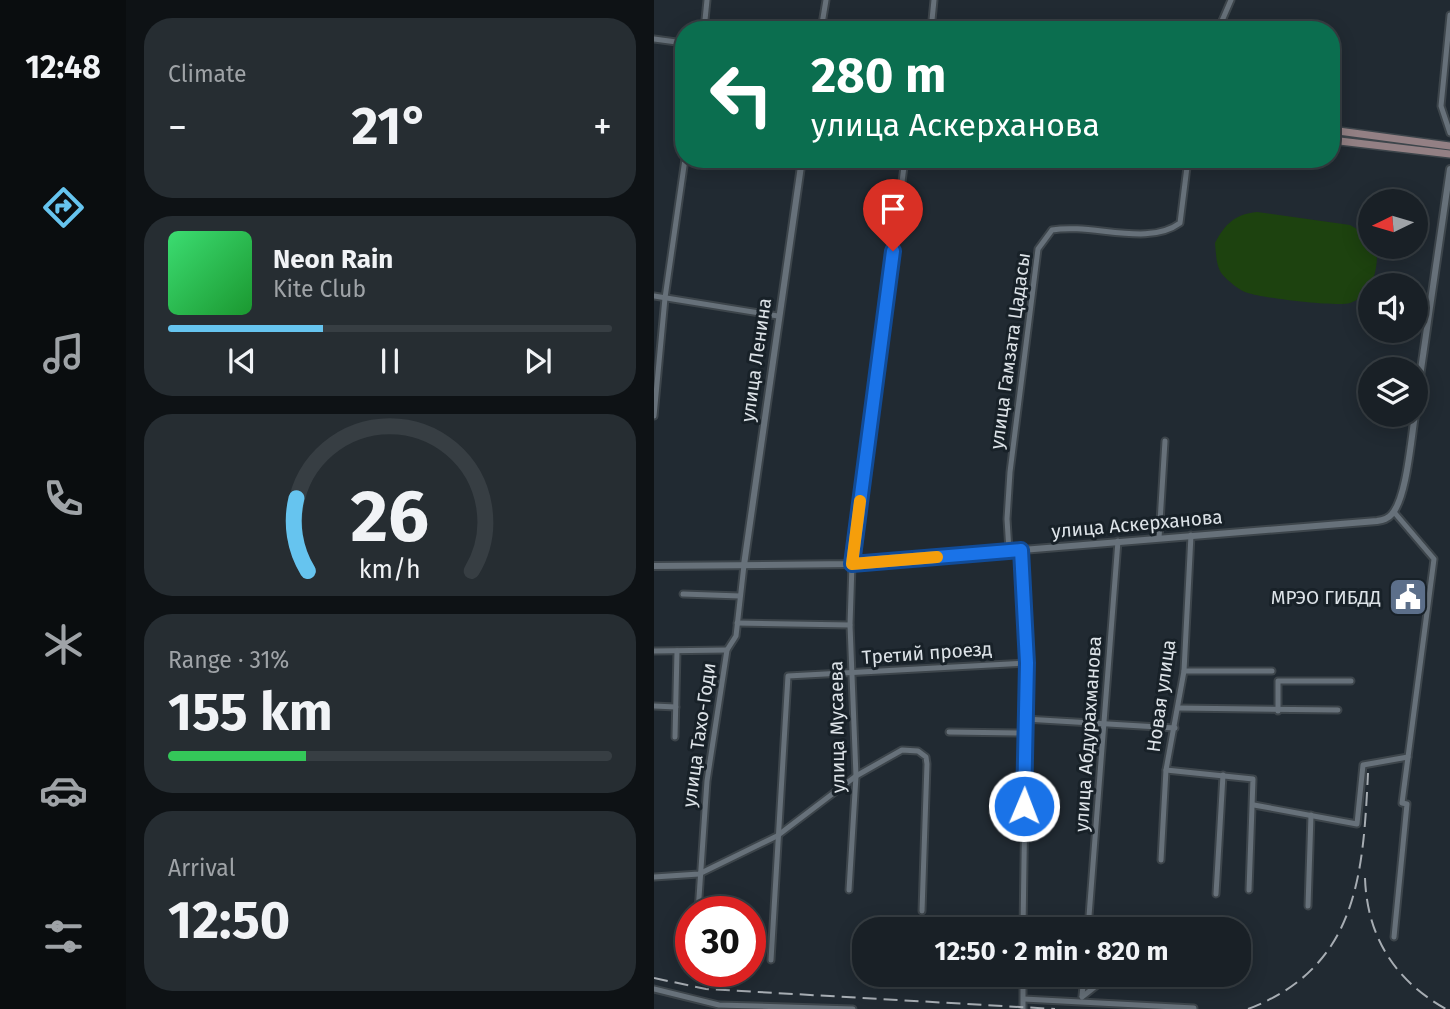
<!DOCTYPE html>
<meta charset="utf-8">
<style>
:root{--surface:#192026;--page:#262d32;--text:#f1f3f6;--muted:#9fa3a7;--line:#373e43;--accent:#66c4ef}
body{margin:0;font-family:"Fira Sans",sans-serif;background:var(--page);color:var(--text);height:100vh;display:flex;flex-direction:column;font-size:26px;white-space:nowrap}
*{box-sizing:border-box;margin:0}
p{font-size:23px;color:var(--muted)}
.icon{flex:none;width:38px;height:38px;fill:none;stroke:currentColor;stroke-width:2;stroke-linecap:round;stroke-linejoin:round}
.map{position:relative;flex:1;overflow:hidden}
.details{display:flex;flex-direction:column;gap:18px;padding:18px;background:#0e1215;width:528px}
.details>*{flex:none}
.banner{position:absolute;left:21px;top:21px;width:665px;height:147px;border-radius:28px;box-shadow:0 4px 18px #0003,0 0 0 2px var(--line);background:#0b6e4f;color:#fff;overflow:hidden}
.needle{width:46px;rotate:265deg}
.tools{position:absolute;left:704px;top:189px;display:grid;gap:14px}
.tools a{display:grid;place-items:center;width:70px;height:70px;border-radius:50%;background:var(--surface);box-shadow:0 4px 18px #0003,0 0 0 2px var(--line);font-size:35px}
.speed{position:absolute;left:21px;top:896px;display:flex;gap:14px;font-size:35px;font-weight:700;text-align:center}
.speed>*{display:grid;place-content:center;width:91px;height:91px;border-radius:50%;background:var(--surface);box-shadow:0 4px 18px #0003,0 0 0 2px var(--line);line-height:1}
.speed .limit{border:10px solid #d22;background:#fff;color:#111}
.pin{position:absolute;display:grid;place-items:center;width:60px;height:60px;color:#fff;margin:-72px -30px;border-radius:50% 50% 50% 0;rotate:-45deg;box-shadow:0 0 7px #0007}
.pin .icon{rotate:45deg}
.me{position:absolute;width:77px;margin:-38px;rotate:1deg;stroke-linejoin:round;filter:drop-shadow(0 0 5px #0008)}
.turn{display:flex;align-items:center;gap:24px;height:147px;padding:0 21px;font-size:32px}
.turn .icon{width:91px;height:91px;stroke-width:2.5}
.turn b{display:block;font-size:49px;line-height:60px}
.big{font-size:52px;font-weight:700;line-height:1.1}
.details .tile{flex:1;display:flex;flex-direction:column;justify-content:center;gap:10px;min-width:0;padding:0 24px;border-radius:28px;background:var(--page)}
.details .dial{align-items:center;gap:0}
.dial svg{height:182px;overflow:visible;fill:none;stroke:var(--line);stroke-width:7;stroke-linecap:round;text-anchor:middle}
.dial text{fill:var(--text);stroke:none}
.song{display:flex;align-items:center;gap:21px}
.cover{width:84px;height:84px;border-radius:10px;background:linear-gradient(135deg,hsl(140 70% 55%),hsl(130 70% 35%))}
.played{height:7px;border-radius:4px;background:linear-gradient(90deg,var(--accent) 35%,var(--line) 35%)}
.keys{display:flex;justify-content:space-around;direction:ltr}
.heat{display:flex;justify-content:space-between;align-items:center;font-size:38px;direction:ltr}
.charge{height:10px;border-radius:5px;background:linear-gradient(90deg,#34c759 31%,var(--line) 0)}
.trip{position:absolute;left:198px;top:917px;width:399px;height:70px;border-radius:28px;background:var(--surface);box-shadow:0 4px 18px #0003,0 0 0 2px var(--line);font-weight:700;line-height:70px;text-align:center}
main{display:flex;flex:1;min-height:0}
.tab-bar{display:flex;flex-direction:column;width:126px;justify-content:space-around;align-items:center;background:#0a0d0f;color:var(--muted)}
.tab-bar .icon{width:49px;height:49px}
.tab-bar .current{color:var(--accent)}
.tab-bar b{font-size:32px;color:var(--text)}
.map>svg:first-child{display:block}
.green{fill:#1d420f}
.lines{fill:none;stroke-linecap:round;stroke-linejoin:round}
.minor-casing{stroke:#3d454b;stroke-width:9}
.tertiary-casing{stroke:#3d454b;stroke-width:10}
.secondary-casing{stroke:#3d454b;stroke-width:10}
.minor{stroke:#67717a;stroke-width:5}
.tertiary{stroke:#67717a;stroke-width:6}
.secondary{stroke:#938084;stroke-width:7}
.rail{stroke:#a7adb3;stroke-width:2;stroke-dasharray:14 7;stroke-linecap:butt}
.route-casing{stroke:#114b97;stroke-width:18}
.route{stroke:#1a73e8;stroke-width:12}
.slow{stroke:#f59e0b;stroke-width:12}
.labels{text-anchor:middle;dominant-baseline:central;stroke-width:6;stroke-linejoin:round;paint-order:stroke}
.street-label{font-size:19px;fill:#dde3e8;stroke:#182128}
.poi-label{font-size:19px;fill:#dde3e8;stroke:#182128;text-anchor:end}
</style>
<main>
<nav class="tab-bar">
<b>12:48</b>
<svg class="icon current" aria-label="directions" viewBox="0 0 24 24"><path d="M12 3l9 9-9 9-9-9zM9 14v-3h6M13 9l2 2-2 2"/></svg>
<svg class="icon" aria-label="music" viewBox="0 0 24 24"><path d="M9 18V5l10-2v13"/><circle cx="6" cy="18" r="3"/><circle cx="16" cy="16" r="3"/></svg>
<svg class="icon" aria-label="phone" viewBox="0 0 24 24"><path d="M5 4h4l2 5-3 2q2 4 5 5l2-3 5 2v4C11 20 4 13 5 4z"/></svg>
<svg class="icon" aria-label="climate" viewBox="0 0 24 24"><path d="M12 3v18M4 7l16 10M4 17L20 7"/></svg>
<svg class="icon" aria-label="car" viewBox="0 0 24 24"><path d="M5 17H2v-5l4-1 3-4h7l3 4 3 1v5h-3M9 17h6M6 11h13"/><circle cx="7" cy="17" r="2"/><circle cx="17" cy="17" r="2"/></svg>
<svg class="icon" aria-label="filters" viewBox="0 0 24 24"><path d="M4 7h16M4 17h16"/><circle cx="9" cy="7" r="2"/><circle cx="15" cy="17" r="2"/></svg>
</nav>
<section class="details">
<div class="tile"><p>Climate</p>
<div class="heat"><a>−</a><b class="big">21°</b><a>+</a></div>
</div>
<div class="tile">
<div class="song"><i class="cover"></i><div><b>Neon Rain</b><p>Kite Club</p></div></div>
<div class="played"></div>
<div class="keys"><svg class="icon" aria-label="previous" viewBox="0 0 24 24"><path d="M18 5L8 12l10 7zM5 5v14"/></svg><svg class="icon" aria-label="pause" viewBox="0 0 24 24"><path d="M8 5v14M16 5v14"/></svg><svg class="icon" aria-label="next" viewBox="0 0 24 24"><path d="M6 5l10 7-10 7zM19 5v14"/></svg></div>
</div>
<div class="tile dial"><svg viewBox="0 0 100 80">
<path d="M14 69A42 42 0 1 1 86 69"/>
<path d="M14 69A42 42 0 0 1 9 37" stroke="#66c4ef"/>
<text x="50" y="56" font-size="32" font-weight="700">26</text>
<text x="50" y="72" font-size="11">km/h</text>
</svg></div>
<div class="tile"><p>Range · 31%</p><b class="big">155 km</b><div class="charge"></div></div>
<div class="tile"><p>Arrival</p><b class="big">12:50</b></div>
</section>
<div class="map">
<svg width="796" height="1009" viewBox="0 0 796 1009">
<rect width="100%" height="100%" fill="#212a32"/>
<path class="green" d="M603,212L696,225L713,235L716,247L723,255C723,273 717,296 696,303C684,307 608,298 594,293C586,291 574,281 568,274C562,266 562,253 561,243C571,224 581,214 603,212Z"/>
<g class="lines">
<g class="minor-casing">
<g id="minor">
<polyline points="796,15 787,106 796,133"/>
<polyline points="50,30 53,0"/>
<polyline points="167,30 172,0"/>
<polyline points="277,30 280,0"/>
<polyline points="564,30 577,0"/>
<polyline points="0,39 30,43"/>
<polyline points="0,296 124,316"/>
<polyline points="0,416 11,298 31,159"/>
<polyline points="505,538 511,441"/>
<polyline points="367,550 373,663 369,929"/>
<path d="M355,551L353,519L356,472L384,249L398,230C438,223 494,247 526,223L534,159"/>
<polyline points="29,594 86,596"/>
<polyline points="83,623 196,625"/>
<polyline points="0,651 73,650"/>
<polyline points="530,671 618,671"/>
<polyline points="0,706 22,707"/>
<polyline points="524,708 684,710"/>
<polyline points="624,711 624,681 697,681"/>
<polyline points="371,719 521,728"/>
<polyline points="295,732 371,733"/>
<polyline points="21,737 23,651"/>
<polyline points="512,770 599,779 595,890"/>
<polyline points="600,805 703,824 709,765 754,757"/>
<polyline points="507,860 512,770 530,671 537,535"/>
<polyline points="0,877 45,874 123,836 202,776 248,750 264,751 272,757 273,764 268,911"/>
<polyline points="195,890 202,776 196,625 198,564 251,159"/>
<polyline points="562,894 569,775"/>
<polyline points="654,906 657,815"/>
<polyline points="44,912 53,781 73,650 82,636 90,565"/>
<polyline points="434,929 464,541"/>
<polyline points="740,937 753,804 748,803 780,559 740,512"/>
<polyline points="117,960 134,676 373,663"/>
<polyline points="369,975 369,1009"/>
<polyline points="0,989 65,1005 199,1009"/>
<polyline points="428,996 430,975"/>
<polyline points="428,997 456,975"/>
<polyline points="370,999 540,1008"/>
</g>
</g>
<g class="tertiary-casing">
<g id="tertiary">
<polyline points="761,411 796,169"/>
<polyline points="90,565 148,159"/>
<path d="M0,566L198,564L723,521C729,520 734,519 738,514C753,497 757,438 761,415"/>
</g>
</g>
<g class="secondary-casing">
<g id="secondary">
<polyline points="677,130 796,146"/>
<polyline points="677,140 796,154"/>
</g>
</g>
<use href="#minor" class="minor"/>
<use href="#tertiary" class="tertiary"/>
<use href="#secondary" class="secondary"/>
<g class="rail">
<path d="M711,878C713,936 740,980 792,1009"/>
<polyline points="0,978 52,989 401,1009"/>
<path d="M594,1009C704,967 709,875 714,773"/>
</g>
</g>
<g class="lines">
<g class="route-casing">
<polyline id="route" points="239,251 198,564 367,550 373,663 370,806"/>
</g>
<use href="#route" class="route"/>
<polyline class="slow" points="206,501 198,564 283,557"/>
</g>
<defs>
<g id="civic-square" transform="scale(2.0125)"><rect x="-9" y="-9" width="18" height="18" rx="4" fill="#5c6f8a" stroke="#182128"/><path d="M-.6-6.5H3V-4.5H.6V-3L4-1V1h2V6H-6V1h2V-1L-.6-3ZM-1.2 2.5V6h2.4V2.5Z" fill="#fff"/></g>
</defs>
<g fill-rule="evenodd">
<use href="#civic-square" x="754" y="597"/>
</g>
<g class="labels">
<g class="street-label">
<text transform="translate(356 351) rotate(-82)">улица Гамзата Цадасы</text>
<text transform="translate(102 360) rotate(-82)">улица Ленина</text>
<text transform="translate(483 524) rotate(-5)">улица Аскерханова</text>
<text transform="translate(273 653) rotate(-4)">Третий проезд</text>
<text transform="translate(507 696) rotate(-82)">Новая улица</text>
<text transform="translate(183 727) rotate(-91)">улица Мусаева</text>
<text transform="translate(434 734) rotate(-86)">улица Абдурахманова</text>
<text transform="translate(45 735) rotate(-82)">улица Тахо-Годи</text>
</g>
<g class="poi-label">
<text x="727" y="597">МРЭО ГИБДД</text>
</g>
</g>
</svg>
<div class="tools">
<a><svg class="needle" viewBox="-14 -14 28 28"><path d="M0-13l5 13h-10z" fill="#e53935"/><path d="M0 13l5-13h-10z" fill="#9fa3a7"/></svg></a>
<a><svg class="icon" aria-label="sound" viewBox="0 0 24 24"><path d="M4 9h4l5-4v14l-5-4H4zM17 9q2 3 0 6"/></svg></a>
<a><svg class="icon" aria-label="layers" viewBox="0 0 24 24"><path d="M12 4l9 5-9 5-9-5zM3 14l9 5 9-5"/></svg></a>
</div>
<div class="speed"><div class="limit">30</div></div>
<div class="pin" style="left:239px;top:251px;background:#d93025"><svg class="icon" aria-label="arrive" viewBox="0 0 24 24"><path d="M6 21V4h12l-3 4 3 4H6"/></svg></div>
<svg class="me" style="left:370px;top:806px" viewBox="-20 -20 40 40"><circle r="17" fill="#1a73e8" stroke="#fff" stroke-width="3"/><path d="M0-11L8 9 0 5-8 9z" fill="#fff"/></svg>
<div class="trip">12:50 · 2 min · 820 m</div>
<div class="banner">
<div class="turn"><svg class="icon" aria-label="left" viewBox="0 0 24 24"><path d="M17 20v-9H6M10 6l-5 5 5 5"/></svg><div><b>280 m</b>улица Аскерханова</div></div>
</div>
</div>
</main>
